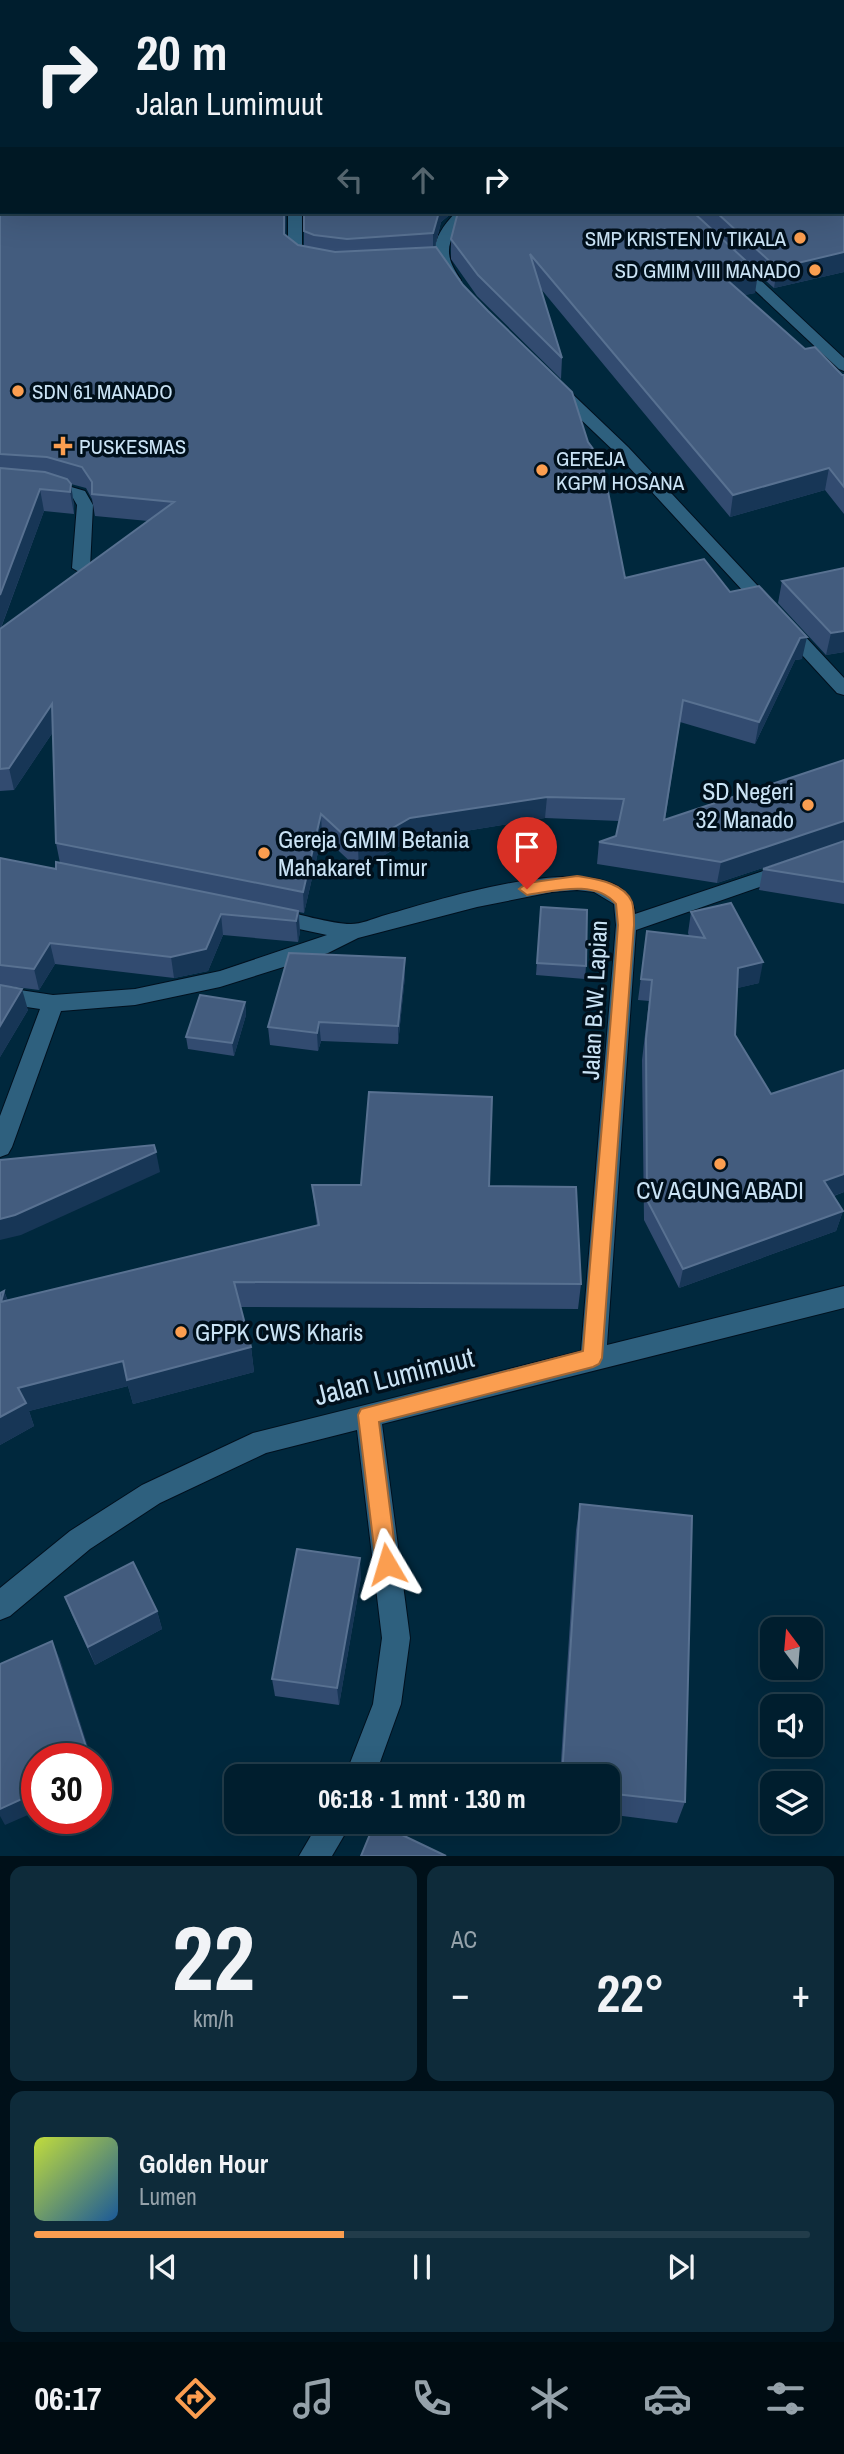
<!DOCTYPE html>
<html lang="id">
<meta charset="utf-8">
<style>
:root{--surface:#001e2e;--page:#0e2b3a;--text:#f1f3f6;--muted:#95a2aa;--line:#223c4a;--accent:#fb9e50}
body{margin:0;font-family:"Archivo Narrow",sans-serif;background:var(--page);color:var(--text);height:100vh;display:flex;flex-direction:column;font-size:26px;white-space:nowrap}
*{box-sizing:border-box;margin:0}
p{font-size:23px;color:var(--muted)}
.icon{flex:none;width:38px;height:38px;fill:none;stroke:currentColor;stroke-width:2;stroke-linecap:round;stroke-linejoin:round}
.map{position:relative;height:1856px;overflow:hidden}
.side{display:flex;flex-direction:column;gap:10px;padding:10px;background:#001019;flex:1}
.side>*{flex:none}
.hud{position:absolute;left:0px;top:0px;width:845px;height:214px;box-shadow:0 7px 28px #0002,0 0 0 2px var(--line);background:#001e2e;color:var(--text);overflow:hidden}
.needle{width:46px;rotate:344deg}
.tools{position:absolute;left:760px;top:1617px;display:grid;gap:14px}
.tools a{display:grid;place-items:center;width:63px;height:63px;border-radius:14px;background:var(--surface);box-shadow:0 7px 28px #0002,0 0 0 2px var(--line);font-size:35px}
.speed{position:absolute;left:21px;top:1743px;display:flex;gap:14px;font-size:35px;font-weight:700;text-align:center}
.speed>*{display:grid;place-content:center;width:91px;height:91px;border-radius:50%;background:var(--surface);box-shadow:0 7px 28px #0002,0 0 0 2px var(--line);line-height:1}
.speed .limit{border:10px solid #d22;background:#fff;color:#111}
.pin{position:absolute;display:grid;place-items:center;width:60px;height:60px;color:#fff;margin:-72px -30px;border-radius:50% 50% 50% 0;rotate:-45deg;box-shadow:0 0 7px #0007}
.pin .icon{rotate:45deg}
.me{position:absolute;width:77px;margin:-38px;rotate:353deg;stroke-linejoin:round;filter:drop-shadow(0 0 5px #0008)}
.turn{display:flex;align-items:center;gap:24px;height:147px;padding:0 21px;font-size:32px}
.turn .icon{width:91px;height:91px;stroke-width:2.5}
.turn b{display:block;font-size:49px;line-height:60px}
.lanes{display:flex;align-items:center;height:66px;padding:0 21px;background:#0003;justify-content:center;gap:35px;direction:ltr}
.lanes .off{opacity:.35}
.big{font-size:52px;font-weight:700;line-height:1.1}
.side .widget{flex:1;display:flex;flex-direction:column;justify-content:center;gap:10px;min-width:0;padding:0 24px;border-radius:14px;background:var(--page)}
.side .dial{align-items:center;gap:0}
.dial b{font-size:91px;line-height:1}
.song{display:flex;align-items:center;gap:21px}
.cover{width:84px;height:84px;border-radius:10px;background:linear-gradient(135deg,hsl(70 70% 55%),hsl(210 70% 35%))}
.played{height:7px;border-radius:4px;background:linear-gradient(90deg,var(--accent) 40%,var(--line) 40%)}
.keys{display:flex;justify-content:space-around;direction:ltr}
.heat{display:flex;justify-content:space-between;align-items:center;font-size:38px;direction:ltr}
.side .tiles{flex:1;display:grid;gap:10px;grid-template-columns:1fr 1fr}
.widget:last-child{grid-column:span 2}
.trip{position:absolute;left:224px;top:1764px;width:396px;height:70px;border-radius:14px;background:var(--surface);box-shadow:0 7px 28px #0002,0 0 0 2px var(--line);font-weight:700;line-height:70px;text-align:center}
.dock{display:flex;height:112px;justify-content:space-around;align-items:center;background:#000c12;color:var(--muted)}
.dock .icon{width:49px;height:49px}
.dock .current{color:var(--accent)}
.dock b{font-size:32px;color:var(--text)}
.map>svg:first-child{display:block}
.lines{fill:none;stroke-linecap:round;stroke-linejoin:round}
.minor-casing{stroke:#00101e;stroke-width:2}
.minor{fill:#2e607e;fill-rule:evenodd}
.wall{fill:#324b70;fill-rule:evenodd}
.shaded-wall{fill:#173656}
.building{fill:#435c7e;stroke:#587191;stroke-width:2}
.route{fill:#fb9e50;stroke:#a36734;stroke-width:2}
.poi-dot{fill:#fb9e50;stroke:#00101c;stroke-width:2.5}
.labels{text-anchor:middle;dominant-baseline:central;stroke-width:7;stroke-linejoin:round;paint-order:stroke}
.far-poi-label{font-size:21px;fill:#cae3f5;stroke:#00101c;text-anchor:start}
.poi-label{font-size:24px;fill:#cae3f5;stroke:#00101c;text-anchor:start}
.street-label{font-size:24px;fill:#cae3f5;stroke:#00101c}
.near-street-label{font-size:28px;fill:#cae3f5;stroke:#00101c}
</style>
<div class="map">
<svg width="844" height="1856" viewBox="0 0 844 1856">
<rect width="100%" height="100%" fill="#00283d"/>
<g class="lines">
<g class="minor-casing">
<g id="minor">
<polygon points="288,212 302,212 302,253 313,263 311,266 301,266 288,255"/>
<path d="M456,212H471C450,238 439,249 461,280L454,284L449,283C427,255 432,237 456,212Z"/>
<polygon points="735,260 740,261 844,358 844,371 839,369 730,267 728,264 730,261"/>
<polygon points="558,384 564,386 628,447 844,678 844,695 837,693 616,453 552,392 550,389"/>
<polygon points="0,477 51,481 85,491 93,505 90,568 87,572 81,573 72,568 77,505 73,498 49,491 0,487"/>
<path d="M787,863L794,865L797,870L794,875L636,930L607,1345L844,1286V1308L382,1424L410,1638L401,1704L375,1776H345L373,1704L382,1638L357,1430L266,1453L160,1503L90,1549L10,1616L0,1620V1588L70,1531L142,1485L253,1433L581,1351L616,925L614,904L594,892L577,890L552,892L477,907L358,938L328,953L220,987L135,1005L61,1011L12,1147L8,1154L0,1157V1116L40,1009L0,1003V987L53,995L135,989L220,971L327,935L266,922L263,916L266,910L273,908C295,913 331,924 351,924C361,924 373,919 382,916C428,904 628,835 635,914Z"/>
<polygon points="319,1822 352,1822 332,1856 299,1856"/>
</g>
</g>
<use href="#minor" class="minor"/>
</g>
<g class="wall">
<path d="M0,0H373L2,212H286L285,235L298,245L304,246V212H453L441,222L435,247L625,578L730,592L802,659L795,660L755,744L680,722L665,820L844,760V904L759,890L763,869L814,851L717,883L597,864L599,842L616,836L619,821L545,818L410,840L359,870L322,835L304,913L299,912L300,932L298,942L223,935L208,971L174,978L55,964L39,990L8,986L28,1010L0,1057V858L56,869L60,863L56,843L53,732L14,790L0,791ZM71,484L86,488L92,499L95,516L148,521L1,628L44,511L74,514V506Z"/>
<polygon points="429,0 844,0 844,272 774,288 758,274 755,293 744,295 805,349 842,375 844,375 844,514 825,490 730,517 541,289 562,358 561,379 477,296 451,259 451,239 458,212 844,212 844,2 436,2"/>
<polygon points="844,568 844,652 826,655 778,603 782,581"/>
<polygon points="541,907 586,966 585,979 536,975"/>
<polygon points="691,912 759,983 737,988 735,1035 771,1094 844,1070 844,1192 834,1196 843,1211 836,1231 679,1288 644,1220 642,1060 649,1001 638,1000 647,931 689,936 688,933"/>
<polygon points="405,976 398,1044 321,1041 318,1051 270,1045 268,1027"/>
<polygon points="245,1002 246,1015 234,1056 188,1049 186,1037"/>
<polygon points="312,1185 489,1186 581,1284 578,1309 240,1307 251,1347 254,1372 133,1404 128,1386 29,1411 34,1426 0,1445 4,1291 8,1301 317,1225"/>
<polygon points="580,1504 685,1802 677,1823 607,1814 607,1776 560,1776 576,1530"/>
<polygon points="361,1577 339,1705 275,1696 272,1679"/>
<polygon points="65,1597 157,1611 162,1629 95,1665 72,1615"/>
</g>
<g class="shaded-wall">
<polygon points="284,212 286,212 285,255 284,234"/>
<polygon points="439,212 453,212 441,222 433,254 433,233"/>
<polygon points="844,252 844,272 774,288 777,268"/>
<polygon points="758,272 755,293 723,300 726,279"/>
<polygon points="829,468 825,490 730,517 733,495"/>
<polygon points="71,484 74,506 74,514 70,492"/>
<polygon points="40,489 44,511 0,630 0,595"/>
<polygon points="844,631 844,652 826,655 831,633"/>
<polygon points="807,637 802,659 795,660 755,744 759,722 800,638"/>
<polygon points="52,704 57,726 14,790 9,768"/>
<polygon points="547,797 545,818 410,840 359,870 358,848 410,818"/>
<polygon points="321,814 322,835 304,913 303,892"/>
<polygon points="844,821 844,841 717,883 721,862"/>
<polygon points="298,911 300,932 298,942 296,921"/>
<polygon points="221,914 223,935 208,971 174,978 171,957"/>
<polygon points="50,943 55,964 39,990 34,969"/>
<polygon points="405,958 405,976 398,1044 398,1026"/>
<polygon points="763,962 759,983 734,989 738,968"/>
<polygon points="22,989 28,1010 0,1057 0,1026"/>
<polygon points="245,1002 246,1015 234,1056 232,1043"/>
<polygon points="319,1022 321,1041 318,1051 317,1033"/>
<polygon points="156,1152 160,1172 21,1235 0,1240 0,1219"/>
<polygon points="844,1174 844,1192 818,1201 824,1181"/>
<polygon points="843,1211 836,1231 679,1288 683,1269"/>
<polygon points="4,1291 13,1315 1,1302"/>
<polygon points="251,1347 254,1372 133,1404 128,1386 29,1411 34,1426 0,1445 0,1417 18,1388 123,1361"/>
<polygon points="360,1558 361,1577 339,1705 337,1688"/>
<polygon points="157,1611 162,1629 95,1665 88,1647"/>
<polygon points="52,1641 60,1659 92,1759 90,1759"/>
<polygon points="37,1792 37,1811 5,1825 0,1816 0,1809"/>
</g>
<g class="building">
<polygon points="0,0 373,0 374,2 2,2 2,212 284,212 284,234 298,245 335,252 436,247 463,285 488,311 572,392 588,442 602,461 625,578 704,559 730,592 759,586 807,637 800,638 759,722 683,700 664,820 844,760 844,821 721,862 599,842 616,836 624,799 547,797 410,818 358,848 321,814 303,892 56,843 52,704 9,768 0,769 0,629 174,502 92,494 92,482 82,467 47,457 0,454 0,57 1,48 0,46"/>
<polygon points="508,0 844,0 844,80 844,2 515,2"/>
<polygon points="844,83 844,252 777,268 716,212 844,212"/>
<polygon points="304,212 439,212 433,233 347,239 314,235 304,231"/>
<polygon points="458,212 693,212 758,272 726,279 805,349 815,347 842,375 844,375 844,487 829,468 733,495 530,254 562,358 478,275 451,239"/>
<polygon points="0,468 45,472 67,479 71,484 70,492 40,489 0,595"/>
<polygon points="844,568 844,631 831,633 782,581"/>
<polygon points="844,841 844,882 763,869"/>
<polygon points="0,858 56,869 56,862 298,911 296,921 221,914 206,949 171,957 50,943 34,969 0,965"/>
<polygon points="731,903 763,962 738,968 735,1035 771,1094 844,1070 844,1174 824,1181 843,1211 683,1269 647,1200 646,1039 652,980 641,979 647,931 705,938 691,912"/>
<polygon points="541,907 587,910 586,966 537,963"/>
<polygon points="289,953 405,958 398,1026 319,1022 317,1033 268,1027"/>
<polygon points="0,985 22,989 0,1026"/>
<polygon points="200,995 245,1002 232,1043 186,1037"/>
<polygon points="369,1092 492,1097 489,1186 576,1187 581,1284 234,1282 251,1347 127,1380 123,1361 18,1388 26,1403 0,1417 0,1293 4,1291 1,1302 319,1225 312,1185 361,1185"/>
<polygon points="154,1145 156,1152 15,1215 0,1219 0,1160"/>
<polygon points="580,1504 692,1516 685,1802 607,1793 607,1776 562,1776"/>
<polygon points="297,1549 360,1558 337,1688 272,1679"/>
<polygon points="133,1562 157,1611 88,1647 65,1597"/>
<polygon points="52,1641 90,1759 37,1759 37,1792 0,1809 0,1664"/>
<polygon points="375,1822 446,1856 361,1856"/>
</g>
<path class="route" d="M577,876C594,879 624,882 632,902C634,909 634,918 634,925L602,1358L599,1364L593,1367L379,1422L397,1564L394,1571L387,1574L379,1571L376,1564L358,1415L361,1409L583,1351C594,1209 608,1067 618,925L616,904C595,879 555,891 527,895L519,889L527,883Z"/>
<g class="poi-dot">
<circle cx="800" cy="238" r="7"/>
<circle cx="815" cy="270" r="7"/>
<circle cx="18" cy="391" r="7"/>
<path d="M59.5 435.5h7v7h7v7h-7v7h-7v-7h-7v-7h7z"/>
<circle cx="542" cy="470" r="7"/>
<circle cx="808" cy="805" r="7"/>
<circle cx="264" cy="853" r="7"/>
<circle cx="720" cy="1164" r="7"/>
<circle cx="181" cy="1332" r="7"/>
</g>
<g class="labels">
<g class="far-poi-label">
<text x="786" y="238" text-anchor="end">SMP KRISTEN IV TIKALA</text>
<text x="801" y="270" text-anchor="end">SD GMIM VIII MANADO</text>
<text x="32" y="391">SDN 61 MANADO</text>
<text x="79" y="446">PUSKESMAS</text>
<text x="556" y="458">GEREJA<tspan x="556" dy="24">KGPM HOSANA</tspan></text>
</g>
<g class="poi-label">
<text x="794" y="791" text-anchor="end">SD Negeri<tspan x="794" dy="28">32 Manado</tspan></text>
<text x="278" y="839">Gereja GMIM Betania<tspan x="278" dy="28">Mahakaret Timur</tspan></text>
<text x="720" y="1190" text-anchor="middle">CV AGUNG ABADI</text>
<text x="195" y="1332">GPPK CWS Kharis</text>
</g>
<g class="street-label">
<text transform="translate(594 1000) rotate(-87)">Jalan B.W. Lapian</text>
</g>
<g class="near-street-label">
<text transform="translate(394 1376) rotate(-14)">Jalan Lumimuut</text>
</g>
</g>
</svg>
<div class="tools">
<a><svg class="needle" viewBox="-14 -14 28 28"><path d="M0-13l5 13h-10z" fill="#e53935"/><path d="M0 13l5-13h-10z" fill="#95a2aa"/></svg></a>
<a><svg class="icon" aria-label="sound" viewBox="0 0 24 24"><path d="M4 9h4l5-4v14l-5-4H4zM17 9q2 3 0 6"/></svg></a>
<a><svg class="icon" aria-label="layers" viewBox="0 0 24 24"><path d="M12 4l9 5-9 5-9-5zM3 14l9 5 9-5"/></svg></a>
</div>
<div class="speed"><div class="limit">30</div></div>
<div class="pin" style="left:527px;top:889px;background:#d93025"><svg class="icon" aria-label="arrive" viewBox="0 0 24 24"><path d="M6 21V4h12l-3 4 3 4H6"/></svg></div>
<svg class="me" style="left:387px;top:1564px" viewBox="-20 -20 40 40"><path d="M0-17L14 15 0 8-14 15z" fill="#fb9e50" stroke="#fff" stroke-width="4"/></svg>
<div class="trip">06:18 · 1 mnt · 130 m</div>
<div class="hud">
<div class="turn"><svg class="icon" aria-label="right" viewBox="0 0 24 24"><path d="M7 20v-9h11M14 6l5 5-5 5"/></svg><div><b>20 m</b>Jalan Lumimuut</div></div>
<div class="lanes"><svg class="icon off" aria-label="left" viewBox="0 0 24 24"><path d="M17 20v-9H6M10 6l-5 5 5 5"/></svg><svg class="icon off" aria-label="ahead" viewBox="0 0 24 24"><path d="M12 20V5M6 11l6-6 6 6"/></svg><svg class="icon" aria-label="right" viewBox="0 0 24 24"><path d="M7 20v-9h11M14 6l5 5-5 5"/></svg></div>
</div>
</div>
<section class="side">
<div class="tiles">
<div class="widget dial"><b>22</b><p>km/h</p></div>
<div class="widget"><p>AC</p>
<div class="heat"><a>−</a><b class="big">22°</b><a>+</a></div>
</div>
<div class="widget">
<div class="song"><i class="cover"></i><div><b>Golden Hour</b><p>Lumen</p></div></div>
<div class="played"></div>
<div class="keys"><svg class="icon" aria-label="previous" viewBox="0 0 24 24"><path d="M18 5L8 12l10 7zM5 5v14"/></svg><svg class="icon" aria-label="pause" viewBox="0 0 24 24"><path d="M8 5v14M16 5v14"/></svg><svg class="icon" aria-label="next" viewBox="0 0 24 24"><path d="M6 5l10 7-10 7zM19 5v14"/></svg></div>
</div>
</div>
</section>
<nav class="dock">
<b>06:17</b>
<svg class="icon current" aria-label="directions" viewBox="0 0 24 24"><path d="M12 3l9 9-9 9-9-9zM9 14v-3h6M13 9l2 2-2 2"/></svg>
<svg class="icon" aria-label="music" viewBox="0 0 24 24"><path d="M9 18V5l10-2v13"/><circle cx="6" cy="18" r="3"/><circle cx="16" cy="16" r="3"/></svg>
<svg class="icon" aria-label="phone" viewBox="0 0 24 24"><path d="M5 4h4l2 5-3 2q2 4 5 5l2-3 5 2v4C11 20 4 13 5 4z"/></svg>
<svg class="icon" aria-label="climate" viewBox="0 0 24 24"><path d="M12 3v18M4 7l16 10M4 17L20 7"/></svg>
<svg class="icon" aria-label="car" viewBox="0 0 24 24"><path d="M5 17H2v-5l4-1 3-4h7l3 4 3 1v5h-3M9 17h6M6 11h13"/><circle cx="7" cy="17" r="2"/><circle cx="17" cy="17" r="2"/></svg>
<svg class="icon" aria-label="filters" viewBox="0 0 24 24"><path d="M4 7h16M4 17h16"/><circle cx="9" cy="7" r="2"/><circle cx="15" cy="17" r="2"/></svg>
</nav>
